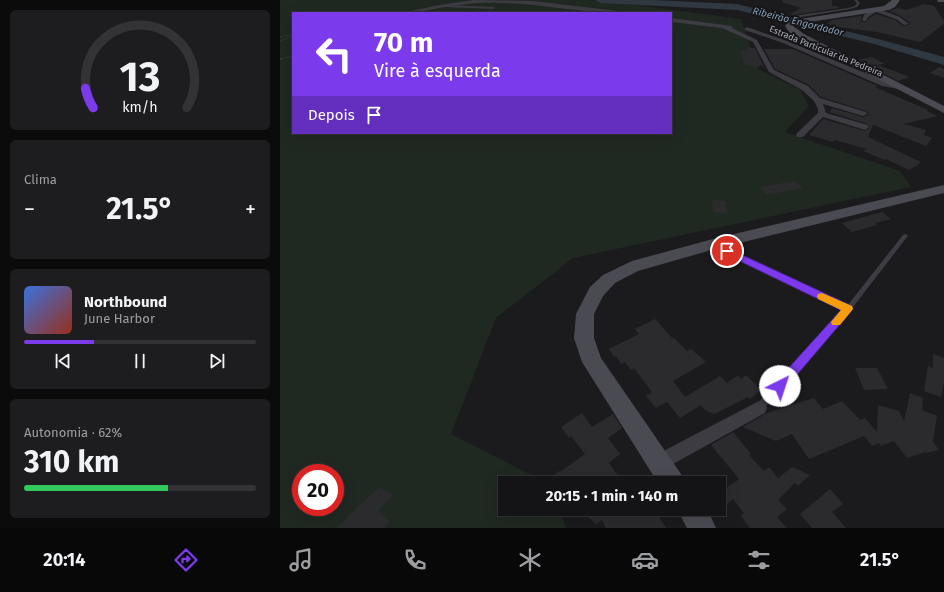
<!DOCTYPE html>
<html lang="pt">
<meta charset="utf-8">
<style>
:root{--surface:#141416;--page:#1d1d1f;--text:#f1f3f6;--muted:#9d9ea1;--line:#333335;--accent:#7c3aed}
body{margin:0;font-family:"Fira Sans",sans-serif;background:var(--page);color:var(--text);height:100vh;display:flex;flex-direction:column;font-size:15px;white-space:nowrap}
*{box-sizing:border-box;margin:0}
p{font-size:13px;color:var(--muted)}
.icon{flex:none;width:22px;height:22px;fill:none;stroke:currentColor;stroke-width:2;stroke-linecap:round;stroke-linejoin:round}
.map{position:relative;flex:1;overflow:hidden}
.drawer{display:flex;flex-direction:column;gap:10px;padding:10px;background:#0b0b0c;width:280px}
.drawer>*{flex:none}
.hud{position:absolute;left:12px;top:12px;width:380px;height:122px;border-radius:0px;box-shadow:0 4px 16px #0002,0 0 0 1px var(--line);background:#7c3aed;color:#fff;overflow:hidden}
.speed{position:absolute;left:12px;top:464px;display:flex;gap:8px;font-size:20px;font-weight:700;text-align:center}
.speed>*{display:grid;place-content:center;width:52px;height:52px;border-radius:50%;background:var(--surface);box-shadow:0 4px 16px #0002,0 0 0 1px var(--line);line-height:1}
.speed .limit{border:6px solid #d22;background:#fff;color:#111}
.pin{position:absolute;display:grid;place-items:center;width:34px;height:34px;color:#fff;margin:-17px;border:2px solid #fff;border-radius:50%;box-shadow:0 1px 4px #0007}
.me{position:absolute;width:44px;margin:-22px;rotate:41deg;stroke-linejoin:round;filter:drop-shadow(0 0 3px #0008)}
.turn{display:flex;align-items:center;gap:14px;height:84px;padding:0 16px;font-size:18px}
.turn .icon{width:52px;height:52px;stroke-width:2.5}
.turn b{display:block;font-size:28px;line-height:34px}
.then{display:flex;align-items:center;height:38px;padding:0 16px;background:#0003;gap:8px;font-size:15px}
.big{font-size:30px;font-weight:700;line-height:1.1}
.drawer .widget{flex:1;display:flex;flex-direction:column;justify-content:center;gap:6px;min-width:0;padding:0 14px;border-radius:6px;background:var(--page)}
.drawer .dial{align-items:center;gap:0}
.dial svg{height:104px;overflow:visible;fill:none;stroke:var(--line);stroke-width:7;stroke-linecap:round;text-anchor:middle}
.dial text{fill:var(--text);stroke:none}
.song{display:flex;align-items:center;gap:12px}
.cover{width:48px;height:48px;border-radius:6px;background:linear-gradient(135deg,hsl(220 70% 55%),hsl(10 70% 35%))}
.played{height:4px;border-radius:2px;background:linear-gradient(90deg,var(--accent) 30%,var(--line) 30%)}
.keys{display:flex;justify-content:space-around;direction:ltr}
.heat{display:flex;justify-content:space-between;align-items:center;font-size:22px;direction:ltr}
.charge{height:6px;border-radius:3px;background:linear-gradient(90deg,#34c759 62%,var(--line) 0)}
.trip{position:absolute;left:218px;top:476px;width:228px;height:40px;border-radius:0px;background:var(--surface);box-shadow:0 4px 16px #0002,0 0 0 1px var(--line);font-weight:700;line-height:40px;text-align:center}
.dock{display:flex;height:64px;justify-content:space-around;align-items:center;background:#080809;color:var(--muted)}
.dock .icon{width:28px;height:28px}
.dock .active{color:var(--accent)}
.dock b{font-size:18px;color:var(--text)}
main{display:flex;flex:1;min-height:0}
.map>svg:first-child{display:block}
.green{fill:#202822;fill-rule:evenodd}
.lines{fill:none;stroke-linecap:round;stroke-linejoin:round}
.river{fill:#303941;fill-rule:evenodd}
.building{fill:#2b2b2e}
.path-far1{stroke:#424349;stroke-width:1;stroke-dasharray:1 1.5;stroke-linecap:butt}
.path{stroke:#424349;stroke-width:1.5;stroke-dasharray:1.5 2;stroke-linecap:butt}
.lane{fill:#3c3c42;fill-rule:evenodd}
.street{fill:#3c3c42;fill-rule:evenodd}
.secondary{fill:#4a4b52;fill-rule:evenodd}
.route{fill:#7c3aed;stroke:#51269a}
.slow{fill:#f59e0b}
.labels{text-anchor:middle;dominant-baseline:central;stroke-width:4;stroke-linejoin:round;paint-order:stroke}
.far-street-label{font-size:9px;fill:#adb1bc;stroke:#161518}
.far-water-label{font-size:10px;font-style:italic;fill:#869db5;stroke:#161518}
</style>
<main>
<section class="drawer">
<div class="widget dial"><svg viewBox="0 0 100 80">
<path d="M14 69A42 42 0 1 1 86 69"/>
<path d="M14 69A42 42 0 0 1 8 54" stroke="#7c3aed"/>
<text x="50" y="56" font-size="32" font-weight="700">13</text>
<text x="50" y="72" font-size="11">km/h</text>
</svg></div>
<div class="widget"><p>Clima</p>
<div class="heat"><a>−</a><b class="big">21.5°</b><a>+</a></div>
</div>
<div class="widget">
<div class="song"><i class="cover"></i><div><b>Northbound</b><p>June Harbor</p></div></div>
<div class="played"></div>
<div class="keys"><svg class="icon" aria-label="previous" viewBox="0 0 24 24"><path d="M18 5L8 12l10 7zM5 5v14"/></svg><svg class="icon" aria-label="pause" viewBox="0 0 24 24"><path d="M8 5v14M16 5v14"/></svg><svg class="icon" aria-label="next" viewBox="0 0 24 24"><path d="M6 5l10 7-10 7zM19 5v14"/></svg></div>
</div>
<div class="widget"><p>Autonomia · 62%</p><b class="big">310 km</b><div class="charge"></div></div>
</section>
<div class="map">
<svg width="664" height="528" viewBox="0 0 664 528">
<rect width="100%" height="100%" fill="#1b1a1d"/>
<path class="green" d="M0,0H344L342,3L461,19L478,69L520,90L529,106L505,132L620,171L631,187L293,258L216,318L171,434L267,483H225V509H280L286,528H0ZM13,13H391V133H13ZM21,473H55V507H21Z"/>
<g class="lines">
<polygon class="river" points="316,0 373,0 457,4 602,40 664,57 664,65 594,44 457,10 320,3"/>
</g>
<g class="building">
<polygon points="502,0 552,0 552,6 557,6 559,8 513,15 510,14 521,8 502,2"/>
<polygon points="644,4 654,6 664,21 664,24 640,42 597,32 551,26 553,25 547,24 552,20 582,16 581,22 586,22 589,18 596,14 615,20 623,26 629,25 630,23 621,16 609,11 618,8 626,10"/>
<polygon points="508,37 516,39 551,58 504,38"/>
<polygon points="494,41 598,86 595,87 648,110 647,111 657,116 624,124 646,130 644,135 652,138 646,146 593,125 588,137 641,162 638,164 639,164 629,170 606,159 604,160 583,151 587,149 555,140 553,142 529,135 543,119 585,131 590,127 588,124 549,112 552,108 583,117 588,115 588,113 586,111 541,97 529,85 495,69 484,49 512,49"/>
<polygon points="466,48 475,48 484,67 481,65 478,67 464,64 460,50 467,50"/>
<polygon points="592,57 605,64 598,65 630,77 618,81 578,60"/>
<polygon points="659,67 664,69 664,78 650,73"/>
<polygon points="514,181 523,188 487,195 479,187"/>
<polygon points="432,200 445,201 447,213 433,212"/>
<polygon points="602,212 611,219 595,223 597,225 572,232 562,223"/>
<polygon points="375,319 393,339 394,338 407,351 411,349 426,362 393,381 405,397 440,376 447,383 458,375 461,379 466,375 481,390 470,399 468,397 434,414 425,410 421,405 400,418 387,402 376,408 366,396 372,392 354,368 351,370 345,362 341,364 336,356 334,357 329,349 359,334 355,329"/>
<polygon points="653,354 664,358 664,382 661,397 644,391 648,366 653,368"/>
<polygon points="575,368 597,368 608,389 584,390"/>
<polygon points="630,393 643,398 642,410 657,416 653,442 659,450 646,453 645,452 627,458 614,441 601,446 599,443 592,446 584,436 529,459 512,434 496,441 463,427 487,413 534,398 543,409 562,401 580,420 585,418 597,432 598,405 619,411 624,421"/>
<polygon points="302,413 312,427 333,414 342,428 328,438 340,454 329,463 343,483 266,483 279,471 280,472 305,454 291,436 289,438 281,427"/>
<polygon points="453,432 471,454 469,455 484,471 489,467 498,478 512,467 530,475 518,486 515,483 498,500 507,509 497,517 507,528 470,528 461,516 464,513 453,499 447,504 440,495 444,493 442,491 459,479 431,445"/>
<polygon points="99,487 113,495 98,511 110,522 104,528 56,528"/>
<polygon points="550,489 563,504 552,512 566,528 532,528 520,514"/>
<polygon points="299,509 374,509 386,528 326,528 322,520 316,524"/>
</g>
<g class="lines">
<g class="path-far1">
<polyline points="0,37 11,35"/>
<polyline points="0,41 13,36"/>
<polyline points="0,59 13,56"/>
</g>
<polyline class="path" points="0,59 3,58"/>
<g class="lane">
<polygon points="574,0 577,0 580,3 577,7 570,9 521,17 515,19 514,23 512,22 513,17 520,15 568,8 575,6 577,3"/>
<polygon points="166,5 214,7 215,8 214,9 165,7"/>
<polygon points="625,234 627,235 628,236 627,237 570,311 482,411 479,412 476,411 475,408 476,405 563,310 431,245 430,244 431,243 435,243 567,306 623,235"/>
</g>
<g class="street">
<path d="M193,0L253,1L338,11L341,13C300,13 259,3 218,3C200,2 183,4 166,7C152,9 138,13 123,13L154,6Z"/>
<polygon points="596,8 620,17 629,24 624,25 616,19 596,12 588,17 586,21 582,21 584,15"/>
<polygon points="391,18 452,26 452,28 477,40 494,70 528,86 540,98 586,112 587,114 583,116 543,104 546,113 588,125 589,127 585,130 543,117 523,137 517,137 516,135 517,133 538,113 538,109 534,101 522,90 489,72 473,42 442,28 391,22"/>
<polygon points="467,27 507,41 607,82 623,87 619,89 602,86 503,43 465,30 464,29"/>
<polygon points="492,30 521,34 524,36 521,38 490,33 489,32"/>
<polygon points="479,401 485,403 487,408 485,413 384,469 378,472 372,469 369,463 372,457"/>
</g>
<g class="secondary">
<polygon points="612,0 620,0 615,7 609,10 516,24 513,26 524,34 664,106 664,113 518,38 509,32 505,26 510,20 513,20 604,6"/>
<polygon points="657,0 664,0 664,2 658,2"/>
<polygon points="664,185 664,193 435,249 358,271 335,283 323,296 314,314 314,338 321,358 401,474 405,483 378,483 302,362 294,338 296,314 310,287 323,275 352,261 433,239"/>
<polygon points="397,509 426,509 432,519 436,528 407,528"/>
</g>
</g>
<polygon class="route" points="447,248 572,306 573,309 504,390 500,391 496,390 494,386 496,382 561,310 443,253 442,251"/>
<polygon class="slow" points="542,293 572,306 573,309 560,325 552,325 551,322 561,310 538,299 537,296 538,294"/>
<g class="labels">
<g class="far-street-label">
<text transform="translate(546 51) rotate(22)">Estrada Particular da Pedreira</text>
</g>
<g class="far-water-label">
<text transform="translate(518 22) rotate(14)">Ribeirão Engordador</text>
</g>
</g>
</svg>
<div class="speed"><div class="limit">20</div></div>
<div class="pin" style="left:447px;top:251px;background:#d93025"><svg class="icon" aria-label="arrive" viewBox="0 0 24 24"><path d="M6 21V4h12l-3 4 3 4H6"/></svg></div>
<svg class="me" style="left:500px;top:386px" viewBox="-20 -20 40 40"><circle r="19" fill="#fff"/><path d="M0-13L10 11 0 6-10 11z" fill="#7c3aed"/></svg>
<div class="trip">20:15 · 1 min · 140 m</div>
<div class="hud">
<div class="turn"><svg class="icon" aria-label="left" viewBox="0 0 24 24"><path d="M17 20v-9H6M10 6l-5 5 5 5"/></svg><div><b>70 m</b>Vire à esquerda</div></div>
<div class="then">Depois<svg class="icon" aria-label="arrive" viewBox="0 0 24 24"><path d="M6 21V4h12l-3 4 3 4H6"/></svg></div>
</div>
</div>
</main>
<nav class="dock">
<b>20:14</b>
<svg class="icon active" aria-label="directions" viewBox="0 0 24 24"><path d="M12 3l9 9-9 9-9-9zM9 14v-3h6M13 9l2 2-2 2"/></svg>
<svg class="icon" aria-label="music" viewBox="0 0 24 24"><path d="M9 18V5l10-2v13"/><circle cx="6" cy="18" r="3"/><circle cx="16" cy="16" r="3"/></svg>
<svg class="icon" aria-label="phone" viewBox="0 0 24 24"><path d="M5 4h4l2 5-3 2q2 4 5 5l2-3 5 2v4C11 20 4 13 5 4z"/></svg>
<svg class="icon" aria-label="climate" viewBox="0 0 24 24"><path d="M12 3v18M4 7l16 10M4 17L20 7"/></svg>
<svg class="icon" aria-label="car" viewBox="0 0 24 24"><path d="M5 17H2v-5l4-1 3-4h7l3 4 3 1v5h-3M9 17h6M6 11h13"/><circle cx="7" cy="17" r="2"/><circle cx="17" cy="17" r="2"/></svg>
<svg class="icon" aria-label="filters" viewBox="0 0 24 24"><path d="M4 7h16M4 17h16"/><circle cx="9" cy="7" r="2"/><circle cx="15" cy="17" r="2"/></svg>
<b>21.5°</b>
</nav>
